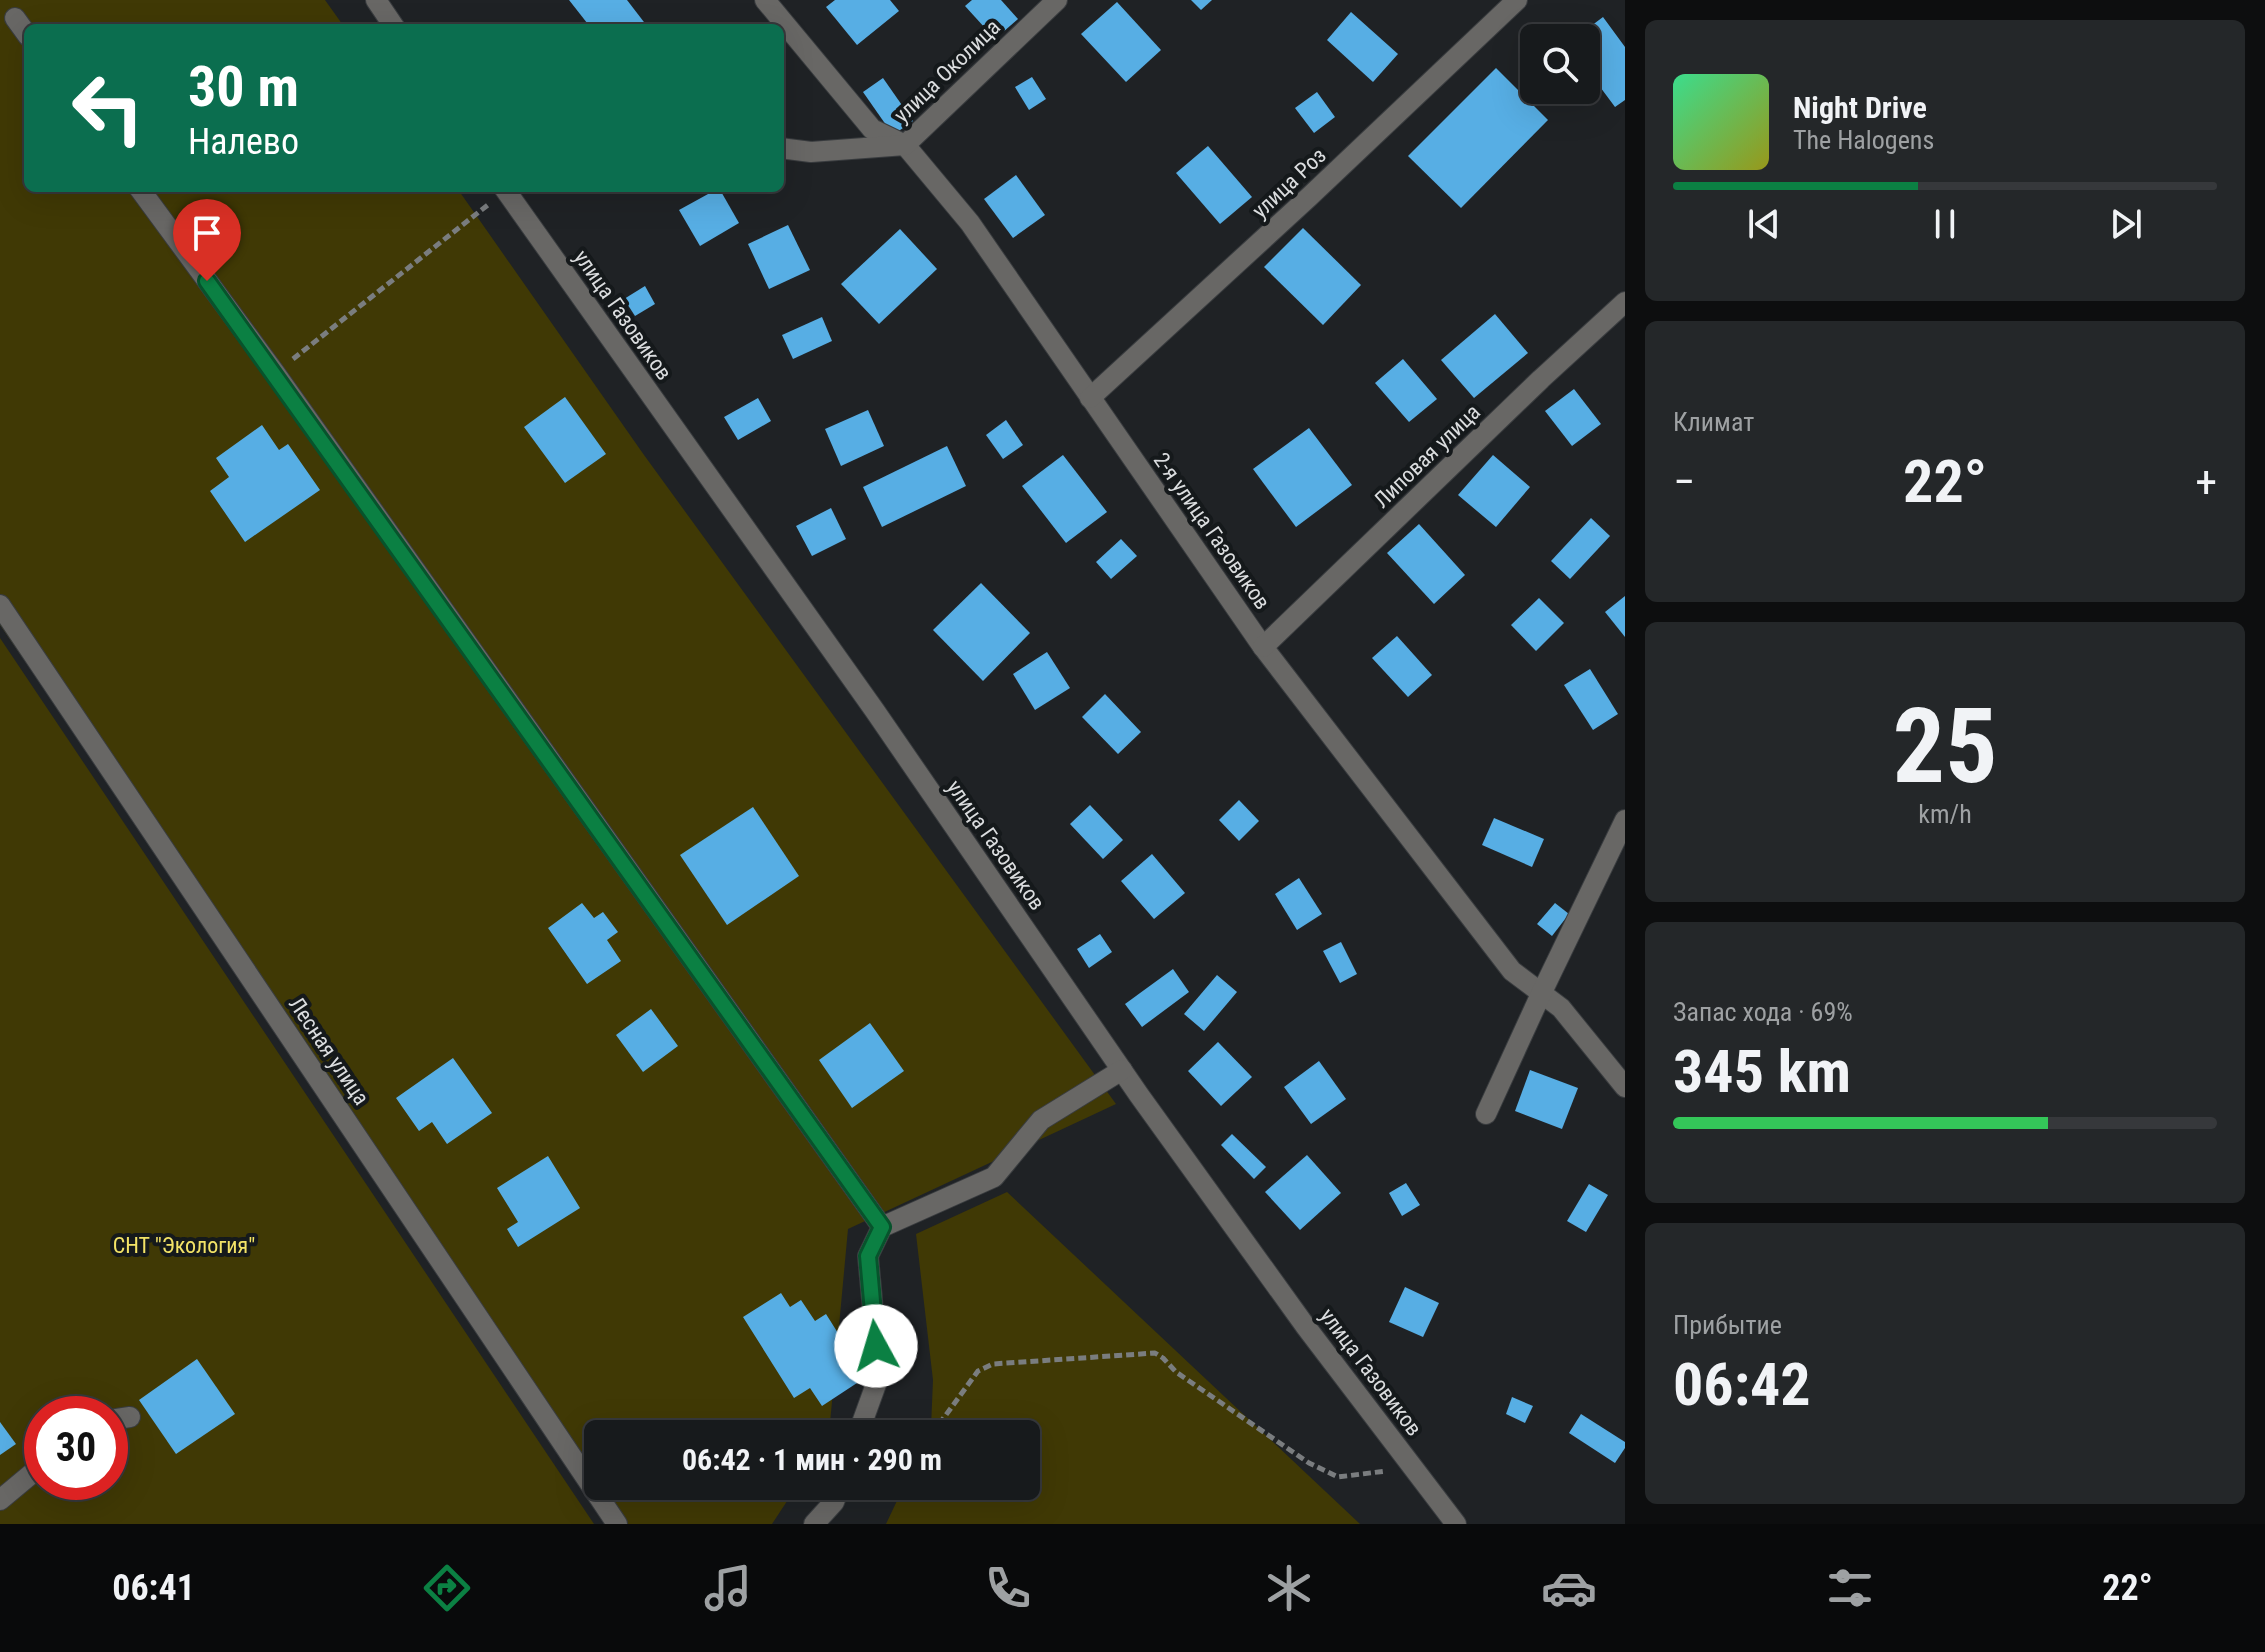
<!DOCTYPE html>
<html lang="ru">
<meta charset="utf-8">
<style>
:root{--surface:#171a1c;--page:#242729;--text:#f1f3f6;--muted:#9ea1a3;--line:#36383b;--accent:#0b8043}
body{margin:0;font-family:"Roboto Condensed",sans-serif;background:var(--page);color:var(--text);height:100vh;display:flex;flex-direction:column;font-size:30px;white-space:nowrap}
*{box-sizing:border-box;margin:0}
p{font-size:26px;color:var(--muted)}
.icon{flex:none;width:44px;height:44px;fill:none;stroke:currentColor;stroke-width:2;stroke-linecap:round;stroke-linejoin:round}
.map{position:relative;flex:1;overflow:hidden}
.sheet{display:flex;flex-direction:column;gap:20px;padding:20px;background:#0d0e0f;width:640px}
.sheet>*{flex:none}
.hud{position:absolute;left:24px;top:24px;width:760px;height:168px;border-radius:12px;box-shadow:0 8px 32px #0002,0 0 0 2px var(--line);background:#0b6e4f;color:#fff;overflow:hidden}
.controls{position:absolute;left:1520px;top:24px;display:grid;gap:16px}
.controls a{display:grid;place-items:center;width:80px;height:80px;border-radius:12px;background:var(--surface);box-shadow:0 8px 32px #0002,0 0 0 2px var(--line);font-size:40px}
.speed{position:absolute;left:24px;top:1396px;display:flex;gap:16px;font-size:40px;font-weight:700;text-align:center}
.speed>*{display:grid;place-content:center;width:104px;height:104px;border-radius:50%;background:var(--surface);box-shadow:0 8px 32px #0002,0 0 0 2px var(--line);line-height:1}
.speed .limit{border:12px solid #d22;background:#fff;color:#111}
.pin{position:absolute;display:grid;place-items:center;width:68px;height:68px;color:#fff;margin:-82px -34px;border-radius:50% 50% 50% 0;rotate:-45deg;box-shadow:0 0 8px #0007}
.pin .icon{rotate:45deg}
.me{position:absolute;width:88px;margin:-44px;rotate:354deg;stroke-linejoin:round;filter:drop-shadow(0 0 6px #0008)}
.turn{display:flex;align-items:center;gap:28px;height:168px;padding:0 32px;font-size:36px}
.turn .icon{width:104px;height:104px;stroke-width:2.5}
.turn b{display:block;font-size:56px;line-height:68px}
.big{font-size:60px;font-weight:700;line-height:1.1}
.sheet .tile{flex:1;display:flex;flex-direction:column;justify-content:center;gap:12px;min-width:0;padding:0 28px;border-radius:12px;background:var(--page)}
.sheet .dial{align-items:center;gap:0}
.dial b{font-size:104px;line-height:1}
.song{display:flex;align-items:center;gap:24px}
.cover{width:96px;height:96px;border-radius:12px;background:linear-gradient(135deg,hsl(150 70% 55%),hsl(60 70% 35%))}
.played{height:8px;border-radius:4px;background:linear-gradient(90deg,var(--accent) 45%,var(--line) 45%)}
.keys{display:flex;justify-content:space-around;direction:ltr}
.heat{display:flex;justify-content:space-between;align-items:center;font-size:44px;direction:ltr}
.charge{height:12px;border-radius:6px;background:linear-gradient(90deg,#34c759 69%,var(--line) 0)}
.trip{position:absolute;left:584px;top:1420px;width:456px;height:80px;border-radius:12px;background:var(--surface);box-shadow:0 8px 32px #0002,0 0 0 2px var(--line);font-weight:700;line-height:80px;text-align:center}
.menu{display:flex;height:128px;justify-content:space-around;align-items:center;background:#090a0b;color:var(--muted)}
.menu .icon{width:56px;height:56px}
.menu .selected{color:var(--accent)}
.menu b{font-size:36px;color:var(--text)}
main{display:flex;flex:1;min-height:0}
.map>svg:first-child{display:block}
.green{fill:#403905;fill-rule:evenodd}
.building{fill:#57aee4}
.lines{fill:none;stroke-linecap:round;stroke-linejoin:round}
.minor-casing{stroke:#393c3f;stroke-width:22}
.path{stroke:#7a7d7f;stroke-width:5;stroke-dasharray:8 4;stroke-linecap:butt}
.minor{stroke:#686765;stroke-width:20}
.route-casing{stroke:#07532c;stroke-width:20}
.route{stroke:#0b8043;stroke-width:14}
.labels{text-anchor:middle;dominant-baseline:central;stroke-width:8;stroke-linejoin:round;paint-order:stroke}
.street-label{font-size:22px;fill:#dbdddf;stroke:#15191b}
.park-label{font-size:22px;fill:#f3e367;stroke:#15191b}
</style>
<main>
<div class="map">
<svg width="1625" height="1524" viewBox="0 0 1625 1524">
<rect width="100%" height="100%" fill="#1f2225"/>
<g class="green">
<polygon points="0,0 325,0 345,28 28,28 28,188 457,188 644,455 1116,1104 848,1229 829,1434 598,1434 598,1486 797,1486 772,1524 619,1524 0,625"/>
<path d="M0,638L594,1524H0ZM42,1414H110V1482H42Z"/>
<polygon points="1007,1192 1360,1524 886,1524 904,1486 1026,1486 1026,1434 928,1434 931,1427 933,1380 916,1234"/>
</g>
<g class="building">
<polygon points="569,0 627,0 647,26 644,28 591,28"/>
<polygon points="835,0 890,0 899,11 857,45 826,7"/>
<polygon points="972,0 1001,0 1018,19 995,39 965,6"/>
<polygon points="1191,0 1212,0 1201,10"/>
<polygon points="1117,2 1161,50 1126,82 1081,34"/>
<polygon points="1351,12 1398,54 1373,82 1327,40"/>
<polygon points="1603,17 1625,47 1625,100 1615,107 1586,68 1586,38 1575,38"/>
<polygon points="1496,68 1548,120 1461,208 1408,156"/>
<polygon points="1032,77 1046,99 1029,110 1015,87"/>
<polygon points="883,78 913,121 893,135 863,92"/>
<polygon points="1317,92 1335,117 1314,133 1295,108"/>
<polygon points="1208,146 1252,197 1220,224 1176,173"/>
<polygon points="1016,175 1045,215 1013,238 984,199"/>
<polygon points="719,188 739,223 700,246 679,210"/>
<polygon points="788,225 810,270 769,289 748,244"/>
<polygon points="1303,228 1361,285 1323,325 1264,267"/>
<polygon points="900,229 937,269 879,324 841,284"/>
<polygon points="645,286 655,304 635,316 624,299"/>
<polygon points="1495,314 1528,353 1474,398 1441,360"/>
<polygon points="822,317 832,341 793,359 782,335"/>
<polygon points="1403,359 1437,399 1409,422 1375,383"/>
<polygon points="1574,389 1601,424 1572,446 1545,411"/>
<polygon points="565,397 606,454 565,483 524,427"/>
<polygon points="758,398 771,421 738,440 724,417"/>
<polygon points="868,410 884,446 841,466 825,429"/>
<polygon points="1006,420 1023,445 1003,459 986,435"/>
<polygon points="262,425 279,450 288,444 320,490 245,542 210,491 229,477 216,458"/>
<polygon points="1309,428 1352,485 1296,527 1253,469"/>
<polygon points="947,446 966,486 882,527 863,487"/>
<polygon points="1063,455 1107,512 1066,543 1022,486"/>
<polygon points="1493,455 1530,487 1496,527 1458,495"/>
<polygon points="831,508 846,539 812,556 796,526"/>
<polygon points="1591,518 1610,536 1570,579 1551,561"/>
<polygon points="1419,524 1465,575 1434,604 1387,553"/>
<polygon points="1121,539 1137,556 1111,579 1096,562"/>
<polygon points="981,583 1030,633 983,681 933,630"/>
<polygon points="1625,596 1625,637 1605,612"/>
<polygon points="1539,598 1564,623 1536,651 1511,625"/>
<polygon points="1397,636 1432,675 1408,697 1372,658"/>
<polygon points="1047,652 1070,688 1035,710 1013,674"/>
<polygon points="1590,669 1618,714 1593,730 1564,685"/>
<polygon points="1105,694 1141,732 1118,754 1082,717"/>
<polygon points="1239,800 1259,821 1239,841 1219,820"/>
<polygon points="1090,805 1123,840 1103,859 1070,824"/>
<polygon points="753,807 799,876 727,925 680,855"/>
<polygon points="1494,818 1544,839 1532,867 1482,845"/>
<polygon points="1152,854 1185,893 1154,919 1121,881"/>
<polygon points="1299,878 1322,914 1297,930 1275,894"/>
<polygon points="582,903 594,918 603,912 618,932 607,940 621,961 587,984 548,928"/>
<polygon points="1555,903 1569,914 1552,936 1537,924"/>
<polygon points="1100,934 1112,952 1089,968 1077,949"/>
<polygon points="1341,942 1357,974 1340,983 1323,951"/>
<polygon points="1173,969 1189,992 1142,1027 1125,1004"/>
<polygon points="1217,975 1237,992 1204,1031 1184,1014"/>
<polygon points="651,1009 678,1046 643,1072 616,1035"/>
<polygon points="870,1023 904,1071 852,1108 819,1060"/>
<polygon points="1218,1042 1252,1077 1221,1106 1188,1071"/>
<polygon points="453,1058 492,1113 447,1144 432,1122 419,1131 396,1098"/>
<polygon points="1319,1061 1346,1099 1311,1124 1284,1087"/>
<polygon points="1530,1070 1578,1088 1562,1129 1515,1111"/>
<polygon points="1232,1134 1266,1167 1254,1179 1221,1145"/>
<polygon points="1307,1155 1341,1193 1300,1230 1265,1192"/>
<polygon points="548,1156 580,1208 518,1247 507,1229 518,1222 497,1188"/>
<polygon points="1406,1183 1420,1205 1402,1216 1389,1193"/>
<polygon points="1589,1184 1608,1195 1586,1232 1567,1221"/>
<polygon points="1405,1287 1439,1303 1423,1337 1389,1322"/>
<polygon points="781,1293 790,1307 801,1300 815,1321 826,1314 843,1341 836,1351 857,1383 822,1406 810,1388 794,1398 743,1317"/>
<polygon points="197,1359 235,1414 176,1454 139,1400"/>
<polygon points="1512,1397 1533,1406 1525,1423 1506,1414"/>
<polygon points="1581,1414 1625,1442 1625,1448 1615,1463 1569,1433"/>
<polygon points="0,1422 16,1444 0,1455"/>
</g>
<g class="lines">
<g class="minor-casing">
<g id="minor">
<polyline points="376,0 395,28"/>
<polyline points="765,0 872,129 905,145 970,223 1263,647 1512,971 1561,1008 1625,1087"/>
<polyline points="15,18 28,36"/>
<polyline points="780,148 811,152 905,145 1057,0"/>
<polyline points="139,188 275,373 882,1227"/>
<polyline points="504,188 875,711 1139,1095 1306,1327 1456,1524"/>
<polyline points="1090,398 1309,197 1517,0"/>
<polyline points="0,605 617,1524"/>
<polyline points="1263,647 1541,379 1625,302"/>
<polyline points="1486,1114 1541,994 1625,820"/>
<polyline points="110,1420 130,1417"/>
<polyline points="858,1434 879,1376 868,1256 882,1227 994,1177 1041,1120 1122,1070"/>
<polyline points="0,1500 42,1465"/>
<polyline points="814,1524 834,1502 840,1486"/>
</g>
</g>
<g class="path">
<polyline points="293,359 489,204"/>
<polyline points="932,1434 978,1371 993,1364 1155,1353 1163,1358 1176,1372 1309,1463 1338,1477 1386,1471"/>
<polyline points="863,1499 876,1486"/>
</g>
<use href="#minor" class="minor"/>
</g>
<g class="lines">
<g class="route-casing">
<polyline id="route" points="207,281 882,1227 868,1256 876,1346"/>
</g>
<use href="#route" class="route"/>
</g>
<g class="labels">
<g class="street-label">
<text transform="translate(947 71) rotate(-44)">улица Околица</text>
<text transform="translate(1289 183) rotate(-43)">улица Роз</text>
<text transform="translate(623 315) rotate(55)">улица Газовиков</text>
<text transform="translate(1427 456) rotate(-44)">Липовая улица</text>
<text transform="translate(1212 531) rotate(55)">2-я улица Газовиков</text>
<text transform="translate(996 845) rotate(55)">улица Газовиков</text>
<text transform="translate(329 1051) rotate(56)">Лесная улица</text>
<text transform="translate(1371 1372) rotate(53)">улица Газовиков</text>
</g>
<g class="park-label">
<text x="184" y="1245">СНТ "Экология"</text>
</g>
</g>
</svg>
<div class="controls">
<a><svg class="icon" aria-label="search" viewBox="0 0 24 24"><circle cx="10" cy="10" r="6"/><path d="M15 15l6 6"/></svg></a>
</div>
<div class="speed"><div class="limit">30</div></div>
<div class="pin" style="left:207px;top:281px;background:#d93025"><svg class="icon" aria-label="arrive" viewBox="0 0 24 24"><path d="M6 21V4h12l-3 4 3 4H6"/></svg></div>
<svg class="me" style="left:876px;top:1346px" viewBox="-20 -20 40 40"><circle r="19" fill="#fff"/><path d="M0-13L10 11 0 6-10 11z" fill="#0b8043"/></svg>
<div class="trip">06:42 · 1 мин · 290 m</div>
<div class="hud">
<div class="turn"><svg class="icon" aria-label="left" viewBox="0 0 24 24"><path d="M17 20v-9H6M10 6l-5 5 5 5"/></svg><div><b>30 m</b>Налево</div></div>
</div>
</div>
<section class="sheet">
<div class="tile">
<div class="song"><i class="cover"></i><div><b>Night Drive</b><p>The Halogens</p></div></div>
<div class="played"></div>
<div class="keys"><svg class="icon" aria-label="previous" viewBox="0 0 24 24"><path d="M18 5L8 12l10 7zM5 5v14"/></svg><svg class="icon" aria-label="pause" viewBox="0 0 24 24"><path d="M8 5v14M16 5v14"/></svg><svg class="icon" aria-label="next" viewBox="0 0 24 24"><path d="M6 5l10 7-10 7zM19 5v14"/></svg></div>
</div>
<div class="tile"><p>Климат</p>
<div class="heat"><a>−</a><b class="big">22°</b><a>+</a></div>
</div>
<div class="tile dial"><b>25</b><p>km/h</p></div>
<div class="tile"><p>Запас хода · 69%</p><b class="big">345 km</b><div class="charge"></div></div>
<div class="tile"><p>Прибытие</p><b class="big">06:42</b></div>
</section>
</main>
<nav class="menu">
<b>06:41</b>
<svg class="icon selected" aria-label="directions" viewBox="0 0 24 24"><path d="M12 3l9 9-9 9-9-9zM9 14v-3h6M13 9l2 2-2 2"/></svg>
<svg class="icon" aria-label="music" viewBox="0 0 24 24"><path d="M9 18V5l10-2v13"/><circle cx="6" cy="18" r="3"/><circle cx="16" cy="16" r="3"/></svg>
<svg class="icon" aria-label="phone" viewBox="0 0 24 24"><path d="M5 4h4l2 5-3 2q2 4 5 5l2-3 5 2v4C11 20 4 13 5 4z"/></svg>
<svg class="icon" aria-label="climate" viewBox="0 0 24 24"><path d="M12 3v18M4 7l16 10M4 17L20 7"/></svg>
<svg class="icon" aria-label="car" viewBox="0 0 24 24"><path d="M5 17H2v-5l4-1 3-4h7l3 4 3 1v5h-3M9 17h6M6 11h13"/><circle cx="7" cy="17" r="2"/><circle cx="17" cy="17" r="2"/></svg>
<svg class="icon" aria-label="filters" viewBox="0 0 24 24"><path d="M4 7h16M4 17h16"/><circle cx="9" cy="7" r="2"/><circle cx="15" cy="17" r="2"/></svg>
<b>22°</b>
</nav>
